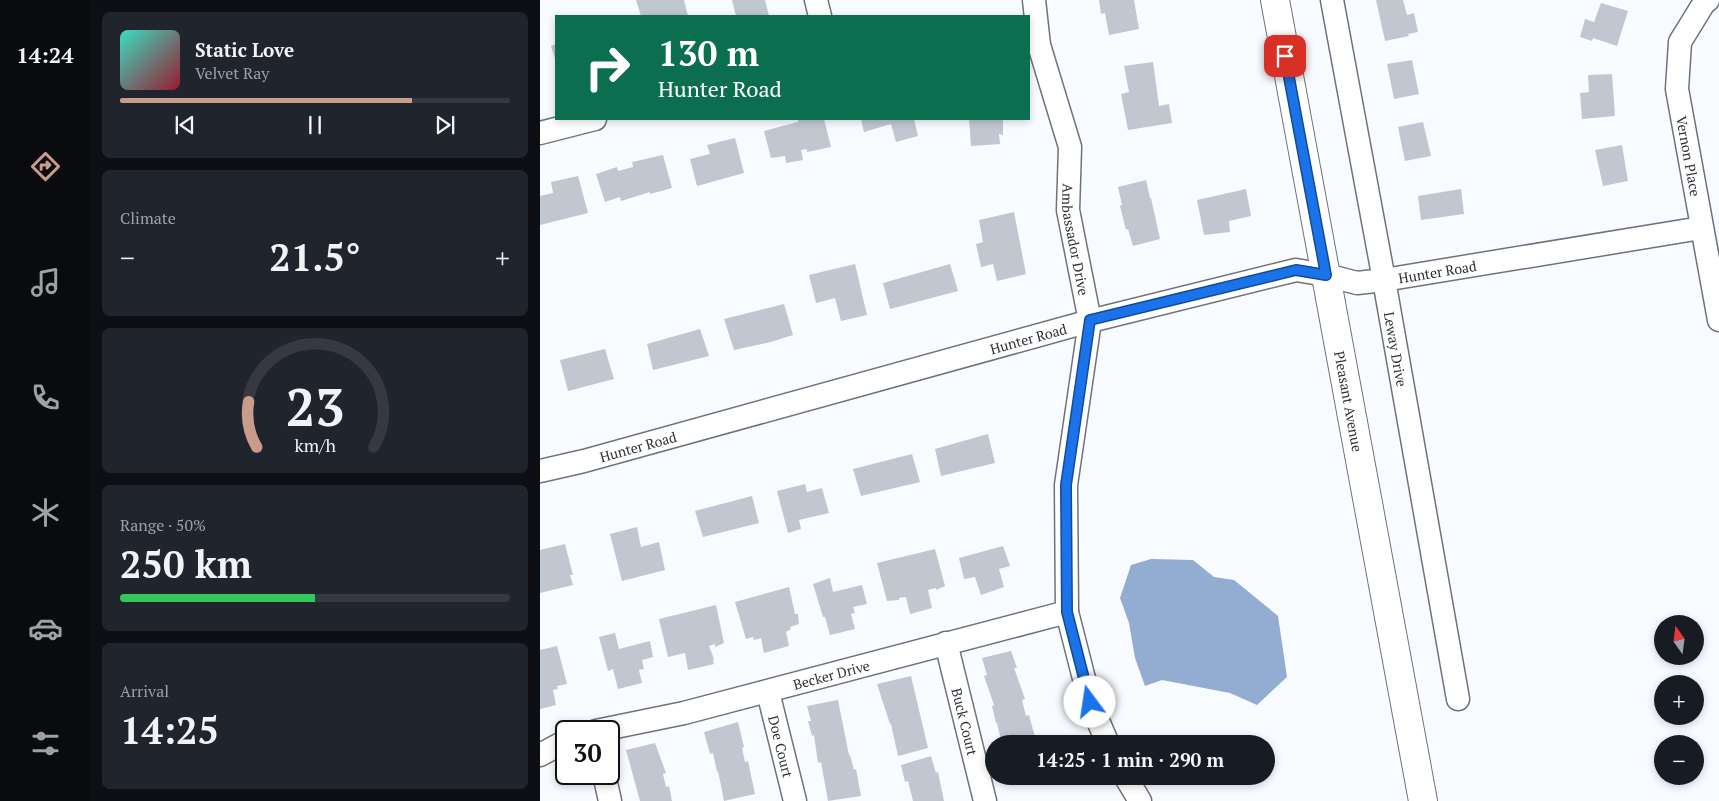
<!DOCTYPE html>
<meta charset="utf-8">
<style>
:root{--surface:#171b24;--page:#20242c;--text:#f1f3f6;--muted:#9ea1a6;--line:#363941;--accent:#c89b8a}
body{margin:0;font-family:"PT Serif",serif;background:var(--page);color:var(--text);height:100vh;display:flex;flex-direction:column;font-size:19px;white-space:nowrap}
*{box-sizing:border-box;margin:0}
p{font-size:16px;color:var(--muted)}
.icon{flex:none;width:28px;height:28px;fill:none;stroke:currentColor;stroke-width:2;stroke-linecap:round;stroke-linejoin:round}
.map{position:relative;flex:1;overflow:hidden}
.sheet{display:flex;flex-direction:column;gap:12px;padding:12px;background:#0d0f14;width:450px}
.sheet>*{flex:none}
.hud{position:absolute;left:15px;top:15px;width:475px;height:105px;border-radius:0px;box-shadow:0 2px 8px #0003;background:#0b6e4f;color:#fff;overflow:hidden}
.needle{width:32px;rotate:346deg}
.controls{position:absolute;left:1114px;top:615px;display:grid;gap:10px}
.controls a{display:grid;place-items:center;width:50px;height:50px;border-radius:50%;background:var(--surface);box-shadow:0 2px 8px #0003;font-size:25px}
.speed{position:absolute;left:15px;top:720px;display:flex;gap:10px;font-size:25px;font-weight:700;text-align:center}
.speed>*{display:grid;place-content:center;width:65px;height:65px;border-radius:50%;background:var(--surface);box-shadow:0 2px 8px #0003;line-height:1}
.speed .limit{border:2px solid #111;border-radius:8px;background:#fff;color:#111}
.pin{position:absolute;display:grid;place-items:center;width:42px;height:42px;color:#fff;margin:-21px;border-radius:10px;box-shadow:0 2px 8px #0006}
.me{position:absolute;width:55px;margin:-28px;rotate:346deg;stroke-linejoin:round;filter:drop-shadow(0 0 4px #0008)}
.turn{display:flex;align-items:center;gap:18px;height:105px;padding:0 20px;font-size:22px}
.turn .icon{width:65px;height:65px;stroke-width:2.5}
.turn b{display:block;font-size:35px;line-height:42px}
.big{font-size:38px;font-weight:600;line-height:1.1}
.sheet .card{flex:1;display:flex;flex-direction:column;justify-content:center;gap:8px;min-width:0;padding:0 18px;border-radius:8px;background:var(--page)}
.sheet .dial{align-items:center;gap:0}
.dial svg{height:130px;overflow:visible;fill:none;stroke:var(--line);stroke-width:7;stroke-linecap:round;text-anchor:middle}
.dial text{fill:var(--text);stroke:none}
.song{display:flex;align-items:center;gap:15px}
.cover{width:60px;height:60px;border-radius:8px;background:linear-gradient(135deg,hsl(170 70% 55%),hsl(350 70% 35%))}
.played{height:5px;border-radius:2px;background:linear-gradient(90deg,var(--accent) 75%,var(--line) 75%)}
.keys{display:flex;justify-content:space-around;direction:ltr}
.heat{display:flex;justify-content:space-between;align-items:center;font-size:28px;direction:ltr}
.charge{height:8px;border-radius:4px;background:linear-gradient(90deg,#34c759 50%,var(--line) 0)}
.trip{position:absolute;left:445px;top:735px;width:290px;height:50px;border-radius:25px;background:var(--surface);box-shadow:0 2px 8px #0003;font-weight:600;line-height:50px;text-align:center}
main{display:flex;flex:1;min-height:0}
.dock{display:flex;flex-direction:column;width:90px;justify-content:space-around;align-items:center;background:#090b0e;color:var(--muted)}
.dock .icon{width:35px;height:35px}
.dock .selected{color:var(--accent)}
.dock b{font-size:22px;color:var(--text)}
.map>svg:first-child{display:block}
.water{fill:#93acd1}
.building{fill:#c1c7d0}
.lines{fill:none;stroke-linecap:round;stroke-linejoin:round}
.street-casing{stroke:#6e737b;stroke-width:25}
.primary-casing{stroke:#6e737b;stroke-width:30}
.street{stroke:#fff;stroke-width:22}
.primary{stroke:#fff;stroke-width:28}
.route-casing{stroke:#114b97;stroke-width:12}
.route{stroke:#1a73e8;stroke-width:9}
.labels{text-anchor:middle;dominant-baseline:central;stroke-width:4;stroke-linejoin:round;paint-order:stroke}
.street-label{font-size:14px;fill:#2e3134;stroke:#fff}
</style>
<main>
<nav class="dock">
<b>14:24</b>
<svg class="icon selected" aria-label="directions" viewBox="0 0 24 24"><path d="M12 3l9 9-9 9-9-9zM9 14v-3h6M13 9l2 2-2 2"/></svg>
<svg class="icon" aria-label="music" viewBox="0 0 24 24"><path d="M9 18V5l10-2v13"/><circle cx="6" cy="18" r="3"/><circle cx="16" cy="16" r="3"/></svg>
<svg class="icon" aria-label="phone" viewBox="0 0 24 24"><path d="M5 4h4l2 5-3 2q2 4 5 5l2-3 5 2v4C11 20 4 13 5 4z"/></svg>
<svg class="icon" aria-label="climate" viewBox="0 0 24 24"><path d="M12 3v18M4 7l16 10M4 17L20 7"/></svg>
<svg class="icon" aria-label="car" viewBox="0 0 24 24"><path d="M5 17H2v-5l4-1 3-4h7l3 4 3 1v5h-3M9 17h6M6 11h13"/><circle cx="7" cy="17" r="2"/><circle cx="17" cy="17" r="2"/></svg>
<svg class="icon" aria-label="filters" viewBox="0 0 24 24"><path d="M4 7h16M4 17h16"/><circle cx="9" cy="7" r="2"/><circle cx="15" cy="17" r="2"/></svg>
</nav>
<section class="sheet">
<div class="card">
<div class="song"><i class="cover"></i><div><b>Static Love</b><p>Velvet Ray</p></div></div>
<div class="played"></div>
<div class="keys"><svg class="icon" aria-label="previous" viewBox="0 0 24 24"><path d="M18 5L8 12l10 7zM5 5v14"/></svg><svg class="icon" aria-label="pause" viewBox="0 0 24 24"><path d="M8 5v14M16 5v14"/></svg><svg class="icon" aria-label="next" viewBox="0 0 24 24"><path d="M6 5l10 7-10 7zM19 5v14"/></svg></div>
</div>
<div class="card"><p>Climate</p>
<div class="heat"><a>−</a><b class="big">21.5°</b><a>+</a></div>
</div>
<div class="card dial"><svg viewBox="0 0 100 80">
<path d="M14 69A42 42 0 1 1 86 69"/>
<path d="M14 69A42 42 0 0 1 9 41" stroke="#c89b8a"/>
<text x="50" y="56" font-size="32" font-weight="700">23</text>
<text x="50" y="72" font-size="11">km/h</text>
</svg></div>
<div class="card"><p>Range · 50%</p><b class="big">250 km</b><div class="charge"></div></div>
<div class="card"><p>Arrival</p><b class="big">14:25</b></div>
</section>
<div class="map">
<svg width="1179" height="801" viewBox="0 0 1179 801">
<rect width="100%" height="100%" fill="#f8fbff"/>
<polygon class="water" points="611,559 653,560 674,577 694,580 738,616 747,677 717,705 690,693 622,680 605,686 595,658 589,623 580,598 591,565"/>
<g class="building">
<polygon points="96,0 144,0 148,16 101,16"/>
<polygon points="192,0 225,0 229,16 196,16"/>
<polygon points="559,0 594,0 599,29 569,35 565,13 561,14"/>
<polygon points="836,0 863,0 867,15 874,13 878,32 868,34 869,36 845,41"/>
<polygon points="1061,3 1088,11 1077,46 1053,38 1052,41 1040,37 1045,19 1054,22"/>
<polygon points="16,44 16,62 11,46"/>
<polygon points="872,60 879,94 854,99 847,64"/>
<polygon points="613,62 619,106 629,104 632,123 588,130 581,94 589,92 584,66"/>
<polygon points="1072,74 1075,116 1042,119 1040,93 1049,92 1048,75"/>
<polygon points="258,119 284,119 291,147 267,152 267,149 261,150 263,160 246,163 245,156 231,158 224,131 258,122"/>
<polygon points="321,119 374,119 378,136 356,142 351,124 324,132"/>
<polygon points="429,119 463,119 463,135 459,134 460,144 431,146"/>
<polygon points="883,122 891,156 865,161 858,127"/>
<polygon points="195,138 204,173 157,186 150,159 170,154 167,145"/>
<polygon points="1082,145 1088,181 1063,186 1055,150"/>
<polygon points="123,155 132,188 110,194 110,192 81,201 80,197 65,202 56,174 77,167 78,171 93,167 92,162"/>
<polygon points="38,176 48,213 0,225 0,196 13,193 11,182"/>
<polygon points="606,180 610,198 611,198 620,239 593,246 588,229 586,230 580,206 582,205 578,187"/>
<polygon points="706,189 711,216 689,221 690,232 664,235 657,200"/>
<polygon points="921,189 924,214 881,220 878,196"/>
<polygon points="474,212 486,274 457,281 453,264 441,267 436,244 443,242 439,220"/>
<polygon points="315,264 327,315 301,321 295,298 276,303 269,275"/>
<polygon points="410,264 418,291 350,309 343,283"/>
<polygon points="244,304 253,335 231,342 194,350 184,319"/>
<polygon points="160,329 169,356 113,370 107,344"/>
<polygon points="65,349 74,379 28,391 20,360"/>
<polygon points="448,434 455,463 401,476 395,449"/>
<polygon points="372,454 380,482 321,496 313,469"/>
<polygon points="265,484 267,492 282,488 289,513 259,520 261,529 248,533 237,491"/>
<polygon points="212,496 219,523 163,537 155,511"/>
<polygon points="97,527 101,547 119,542 125,570 82,581 70,534"/>
<polygon points="25,544 33,575 30,575 33,585 0,593 0,550"/>
<polygon points="463,546 470,566 459,569 464,587 441,595 435,577 424,579 419,558"/>
<polygon points="395,549 405,586 396,590 396,588 388,590 392,608 370,614 366,597 359,598 359,600 347,601 337,563"/>
<polygon points="290,578 293,592 322,585 327,604 313,607 315,613 311,614 315,629 290,635 285,617 283,617 273,584"/>
<polygon points="249,587 255,614 258,614 259,624 250,627 251,629 246,632 249,646 224,653 221,638 214,640 213,637 206,639 195,602"/>
<polygon points="176,605 184,643 175,647 175,644 169,646 174,659 173,660 174,664 148,670 145,653 128,657 119,619"/>
<polygon points="75,633 79,649 110,641 113,657 102,660 104,669 99,670 102,683 78,689 73,669 68,671 59,637"/>
<polygon points="17,646 27,684 17,686 18,689 13,690 16,705 0,709 0,650"/>
<polygon points="471,651 477,668 474,668 485,699 482,700 486,716 489,715 497,744 462,744 457,723 456,723 452,706 454,705 444,676 447,675 442,658"/>
<polygon points="371,676 388,748 358,756 351,724 350,724 337,684"/>
<polygon points="298,700 309,755 310,755 314,770 316,769 321,796 288,801 281,762 278,763 274,735 272,736 268,721 271,721 267,706"/>
<polygon points="198,722 204,747 202,748 205,762 208,761 215,794 184,801 178,771 177,772 173,753 170,754 164,732"/>
<polygon points="115,743 126,773 123,774 126,787 129,786 132,801 100,801 86,750"/>
<polygon points="391,756 396,773 398,772 404,801 373,801 368,781 365,782 361,765"/>
</g>
<g class="lines">
<g class="street-casing">
<g id="street">
<polyline points="276,0 280,16"/>
<path id="s1" d="M494,0L499,45L530,147L528,210L550,321L526,485L527,612L550,702L568,744"/>
<path id="s2" d="M792,0L844,280L918,699"/>
<path id="s3" d="M1168,0L1164,3L1140,42L1137,89L1179,320"/>
<polyline points="0,133 55,119"/>
<path id="s4" d="M0,471L44,461L550,321L756,270L786,275L817,283L844,280L1161,228"/>
<path id="s5" d="M406,643L445,801"/>
<path id="s6" d="M228,692L255,801"/>
<path id="s7" d="M56,731L144,713L527,612"/>
<polyline points="0,755 26,741"/>
<polyline points="64,774 70,801"/>
<polyline points="585,776 600,801"/>
</g>
</g>
<g class="primary-casing">
<g id="primary">
<path id="s8" d="M735,0L883,801"/>
</g>
</g>
<use href="#street" class="street"/>
<use href="#primary" class="primary"/>
</g>
<g class="lines">
<g class="route-casing">
<polyline id="route" points="550,702 527,612 526,485 550,320 756,270 786,275 745,56"/>
</g>
<use href="#route" class="route"/>
</g>
<g class="labels">
<g class="street-label">
<text stroke="none"><textPath href="#s3" startOffset="166">Vernon Place</textPath></text>
<text stroke="none"><textPath href="#s1" startOffset="245">Ambassador Drive</textPath></text>
<text stroke="none"><textPath href="#s4" startOffset="926">Hunter Road</textPath></text>
<text stroke="none"><textPath href="#s4" startOffset="506">Hunter Road</textPath></text>
<text stroke="none"><textPath href="#s2" startOffset="355">Leway Drive</textPath></text>
<text stroke="none"><textPath href="#s8" startOffset="408">Pleasant Avenue</textPath></text>
<text stroke="none"><textPath href="#s4" startOffset="101">Hunter Road</textPath></text>
<text stroke="none"><textPath href="#s7" startOffset="242">Becker Drive</textPath></text>
<text stroke="none"><textPath href="#s5" startOffset="81">Buck Court</textPath></text>
<text stroke="none"><textPath href="#s6" startOffset="56">Doe Court</textPath></text>
</g>
</g>
</svg>
<div class="controls">
<a><svg class="needle" viewBox="-14 -14 28 28"><path d="M0-13l5 13h-10z" fill="#e53935"/><path d="M0 13l5-13h-10z" fill="#9ea1a6"/></svg></a>
<a>+</a>
<a>−</a>
</div>
<div class="speed"><div class="limit">30</div></div>
<div class="pin" style="left:745px;top:56px;background:#d93025"><svg class="icon" aria-label="arrive" viewBox="0 0 24 24"><path d="M6 21V4h12l-3 4 3 4H6"/></svg></div>
<svg class="me" style="left:550px;top:702px" viewBox="-20 -20 40 40"><circle r="19" fill="#fff"/><path d="M0-13L10 11 0 6-10 11z" fill="#1a73e8"/></svg>
<div class="trip">14:25 · 1 min · 290 m</div>
<div class="hud">
<div class="turn"><svg class="icon" aria-label="right" viewBox="0 0 24 24"><path d="M7 20v-9h11M14 6l5 5-5 5"/></svg><div><b>130 m</b>Hunter Road</div></div>
</div>
</div>
</main>
